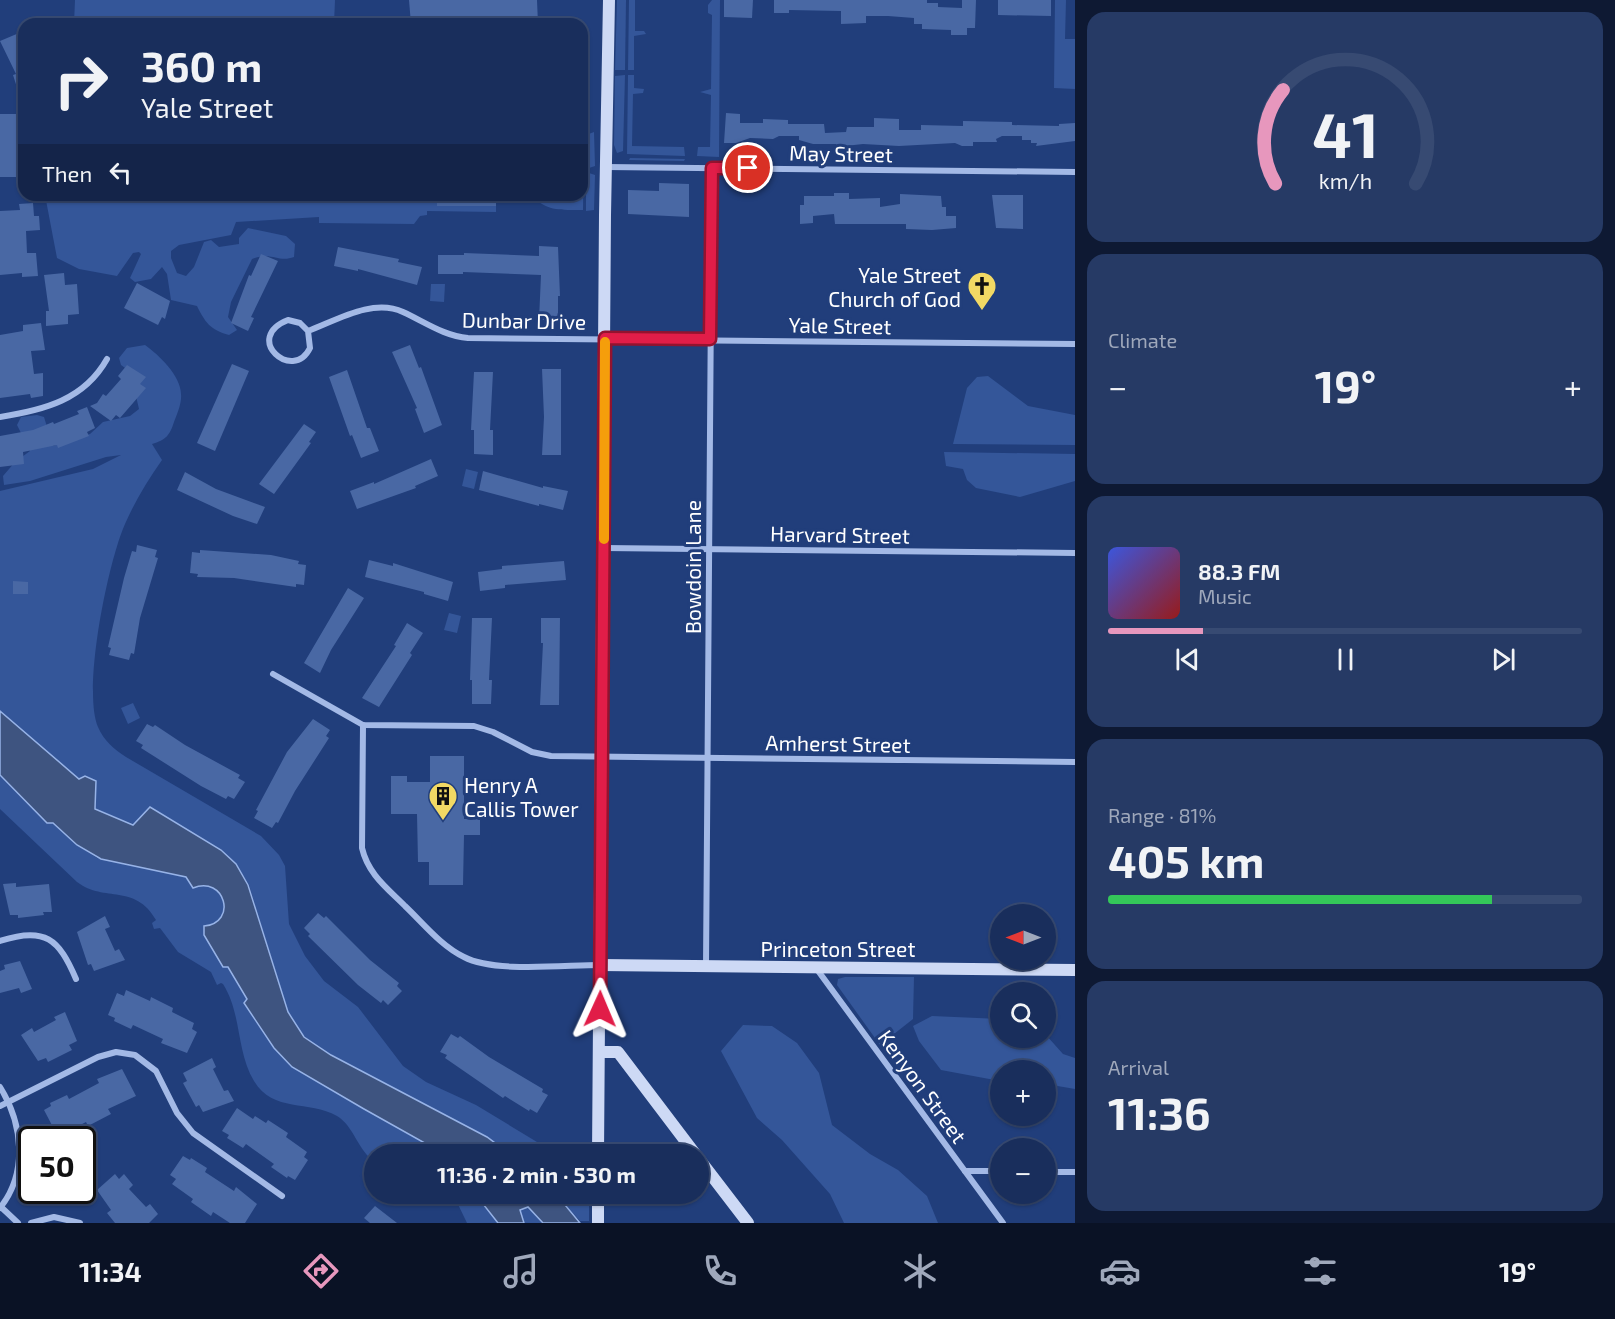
<!DOCTYPE html>
<meta charset="utf-8">
<style>
:root{--surface:#192e5c;--page:#263a65;--text:#f1f3f6;--muted:#9fa8bb;--line:#374a72;--accent:#e797bd}
body{margin:0;font-family:"Exo 2",sans-serif;background:var(--page);color:var(--text);height:100vh;display:flex;flex-direction:column;font-size:22px;white-space:nowrap}
*{box-sizing:border-box;margin:0}
p{font-size:20px;color:var(--muted)}
.icon{flex:none;width:33px;height:33px;fill:none;stroke:currentColor;stroke-width:2;stroke-linecap:round;stroke-linejoin:round}
.map{position:relative;flex:1;overflow:hidden}
.details{display:flex;flex-direction:column;gap:12px;padding:12px;background:#0e1933;width:540px}
.details>*{flex:none}
.top-card{position:absolute;left:18px;top:18px;width:570px;height:183px;border-radius:18px;box-shadow:0 2px 4px #0004,0 0 0 2px var(--line);background:#192e5c;color:var(--text);overflow:hidden}
.needle{width:39px;rotate:270deg}
.controls{position:absolute;left:990px;top:904px;display:grid;gap:12px}
.controls a{display:grid;place-items:center;width:66px;height:66px;border-radius:50%;background:var(--surface);box-shadow:0 2px 4px #0004,0 0 0 2px var(--line);font-size:30px}
.speed{position:absolute;left:18px;top:1126px;display:flex;gap:12px;font-size:30px;font-weight:700;text-align:center}
.speed>*{display:grid;place-content:center;width:78px;height:78px;border-radius:50%;background:var(--surface);box-shadow:0 2px 4px #0004,0 0 0 2px var(--line);line-height:1}
.speed .limit{border:3px solid #111;border-radius:9px;background:#fff;color:#111}
.pin{position:absolute;display:grid;place-items:center;width:51px;height:51px;color:#fff;margin:-26px;border:3px solid #fff;border-radius:50%;box-shadow:0 2px 6px #0007}
.me{position:absolute;width:66px;margin:-33px;rotate:1deg;stroke-linejoin:round;filter:drop-shadow(0 0 4px #0008)}
.turn{display:flex;align-items:center;gap:21px;height:126px;padding:0 24px;font-size:27px}
.turn .icon{width:78px;height:78px;stroke-width:2.5}
.turn b{display:block;font-size:42px;line-height:51px}
.then{display:flex;align-items:center;height:57px;padding:0 24px;background:#0003;gap:12px;font-size:22px}
.big{font-size:45px;font-weight:700;line-height:1.1}
.details .tile{flex:1;display:flex;flex-direction:column;justify-content:center;gap:9px;min-width:0;padding:0 21px;border-radius:18px;background:var(--page)}
.details .dial{align-items:center;gap:0}
.dial svg{height:156px;overflow:visible;fill:none;stroke:var(--line);stroke-width:7;stroke-linecap:round;text-anchor:middle}
.dial text{fill:var(--text);stroke:none}
.song{display:flex;align-items:center;gap:18px}
.cover{width:72px;height:72px;border-radius:9px;background:linear-gradient(135deg,hsl(230 70% 55%),hsl(0 70% 35%))}
.played{height:6px;border-radius:3px;background:linear-gradient(90deg,var(--accent) 20%,var(--line) 20%)}
.keys{display:flex;justify-content:space-around;direction:ltr}
.heat{display:flex;justify-content:space-between;align-items:center;font-size:33px;direction:ltr}
.charge{height:9px;border-radius:4px;background:linear-gradient(90deg,#34c759 81%,var(--line) 0)}
.trip{position:absolute;left:364px;top:1144px;width:345px;height:60px;border-radius:30px;background:var(--surface);box-shadow:0 2px 4px #0004,0 0 0 2px var(--line);font-weight:700;line-height:60px;text-align:center}
.tab-bar{display:flex;height:96px;justify-content:space-around;align-items:center;background:#0a1225;color:var(--muted)}
.tab-bar .icon{width:42px;height:42px}
.tab-bar .selected{color:var(--accent)}
.tab-bar b{font-size:27px;color:var(--text)}
main{display:flex;flex:1;min-height:0}
.map>svg:first-child{display:block}
.green{fill:#345699}
.water{fill:#3e5480;stroke:#97b3e7;stroke-width:1.5}
.building{fill:#4968a4}
.lines{fill:none;stroke-linecap:round;stroke-linejoin:round}
.street{stroke:#a3b9e6;stroke-width:6}
.secondary{stroke:#cdd9f5;stroke-width:12}
.route-casing{stroke:#92132f;stroke-width:15}
.route{stroke:#e11d48;stroke-width:10}
.slow{stroke:#f59e0b;stroke-width:10}
.labels{text-anchor:middle;dominant-baseline:central;stroke-width:6;stroke-linejoin:round;paint-order:stroke}
.street-label{font-size:21px;fill:#fff;stroke:#213e7b}
.poi-label{font-size:21px;fill:#fff;stroke:#213e7b;text-anchor:end}
</style>
<main>
<div class="map">
<svg width="1075" height="1223" viewBox="0 0 1075 1223">
<rect width="100%" height="100%" fill="#213e7b"/>
<g class="green">
<polygon points="75,0 335,0 334,24 74,24"/>
<polygon points="617,0 626,0 625,70 615,70"/>
<polygon points="629,0 635,0 635,31 644,31 646,34 634,36 634,70 628,70"/>
<polygon points="712,0 720,0 719,157 697,156 698,147 710,147 711,95 700,92 711,89 712,15 708,13 708,5"/>
<polygon points="1055,0 1066,0 1065,39 1075,39 1075,89 1054,88"/>
<polygon points="625,75 623,151 617,153 614,145 615,76"/>
<polygon points="628,75 634,75 634,88 644,89 643,93 633,94 632,146 684,147 685,156 627,154"/>
<polygon points="594,132 595,166 586,169 586,135"/>
<path d="M584,136L583,210C567,210 542,212 534,195H582Z"/>
<polygon points="630,158 685,159 684,161 629,160"/>
<polygon points="586,172 595,175 594,210 586,211"/>
<path d="M45,195H419V200H437V206H496V212L427,211V215L420,216L414,224L319,223V217L236,222L231,235L179,245L171,251V258L177,273L186,276L194,267L204,242L211,240L219,247L239,244V238L248,228L286,236L295,244L294,257C278,263 272,251 252,259L231,302L228,317L237,330L229,335C210,330 205,322 197,306L171,300L167,274L162,267L151,279L135,282L130,278L141,254L139,252L133,253L117,276L79,269L57,258Z"/>
<polygon points="431,284 445,284 444,302 430,301"/>
<path d="M145,345C159,355 181,376 181,394C182,403 177,414 174,422C170,435 166,440 152,444L162,460C148,480 135,501 125,524C108,562 82,690 98,727C104,741 114,749 126,757L261,836L279,855L285,866L289,924L305,956L324,981L358,1007L403,1066L426,1082L476,1105L537,1142L559,1146L589,1144V1155H511L487,1137L315,1046L299,1032L288,1012L249,885L236,864L95,809L79,780L0,711V491L93,469L121,455L106,457L30,481L4,485L3,476L15,462L30,451L17,425L21,417L37,415L44,417L53,446L90,434L103,422L130,416L139,409L135,392L139,378L121,365L119,358L127,348Z"/>
<polygon points="988,376 1028,406 1075,415 1075,445 953,444 967,388 977,377"/>
<polygon points="944,452 1075,454 1075,481 1020,497 976,488 967,480 963,469 946,466"/>
<polygon points="466,469 478,472 474,489 462,486"/>
<polygon points="449,613 461,616 457,633 444,630"/>
<polygon points="133,703 140,718 128,724 121,708"/>
<path d="M0,775L47,823H53L77,845L97,858L186,877L193,888C207,883 219,887 225,901C226,916 218,924 204,926L247,999L244,1003L274,1048L292,1067L446,1155H375V1162C358,1151 354,1126 337,1116C309,1100 273,1113 254,1081C236,1051 242,1014 223,984L221,983L217,985L211,972L178,952L160,928L154,929L152,923L156,920C135,883 105,903 77,882L0,809Z"/>
<polygon points="845,977 914,977 913,1019 880,1045 837,985 838,979"/>
<polygon points="932,1016 1000,1019 1000,1038 1046,1038 1046,1035 1063,1054 1075,1058 1075,1089 1046,1084 1046,1071 1000,1071 1000,1081 941,1070 919,1041 913,1026"/>
<polygon points="743,1025 772,1026 797,1043 819,1073 832,1125 870,1154 898,1170 927,1196 938,1223 844,1223 830,1194 782,1140 757,1118 721,1051"/>
<polygon points="453,1194 487,1194 483,1204 498,1223 467,1223"/>
<polygon points="556,1194 589,1194 589,1221 580,1221"/>
<polygon points="528,1207 542,1223 524,1223 520,1210"/>
</g>
<g class="water">
<path d="M0,711L79,779L85,776L96,781L95,809L133,825L150,807L221,850L236,864L248,885L288,1012L304,1037L331,1055L487,1137L511,1155H446L364,1109L292,1067L274,1048L244,1003L247,999L228,967H223L204,935V926C238,923 225,875 193,888L186,877L101,859L77,845L53,823H47L0,775Z"/>
<polygon points="487,1194 556,1194 580,1223 543,1223 528,1207 520,1210 524,1223 498,1223 483,1204"/>
</g>
<g class="building">
<polygon points="409,0 537,0 538,24 411,24"/>
<polygon points="724,0 753,0 752,18 724,17"/>
<polygon points="774,0 927,0 927,3 938,3 938,7 962,8 962,0 976,0 975,28 967,28 967,35 951,35 951,30 922,29 922,24 914,24 914,18 888,16 866,16 866,23 841,24 841,11 789,10 789,13 774,13"/>
<polygon points="998,0 1051,0 1051,16 998,15"/>
<polygon points="19,33 24,45 22,103 13,75 16,74 0,41"/>
<polygon points="726,113 740,114 740,123 763,123 763,119 788,120 788,124 824,124 825,133 846,132 847,127 874,127 874,118 899,119 899,130 921,130 921,125 963,126 963,121 1012,122 1012,125 1059,126 1059,124 1075,123 1075,141 1036,146 1037,143 1031,143 1031,140 1022,140 1022,136 1002,136 996,139 997,142 973,142 973,146 962,146 955,143 899,146 863,144 836,147 836,144 813,144 799,140 799,136 779,136 773,139 750,138 736,143 724,143"/>
<rect x="0" y="114" width="24" height="63"/>
<polygon points="659,183 689,184 689,217 628,214 628,190 659,191"/>
<polygon points="834,193 849,193 849,199 880,198 880,207 900,204 900,194 941,196 942,207 946,207 946,216 956,216 956,228 932,230 906,229 906,224 835,224 834,214 813,216 813,223 800,224 800,205 804,205 804,196 834,196"/>
<rect x="437" y="195" width="59" height="11"/>
<polygon points="992,195 1023,195 1023,229 996,228"/>
<polygon points="33,203 34,216 39,216 40,230 26,231 27,253 36,253 38,276 22,277 22,273 0,275 0,211 20,210 19,204"/>
<polygon points="539,246 558,247 560,296 558,296 558,320 539,320 541,275 463,272 463,274 438,274 438,255 464,255 464,253 539,256"/>
<polygon points="338,247 399,259 398,262 422,267 417,285 358,269 358,271 334,266"/>
<polygon points="261,254 278,261 251,317 254,318 248,331 231,323 249,275 251,276"/>
<polygon points="64,273 65,285 77,284 79,314 68,315 68,324 46,326 46,311 49,311 44,275"/>
<polygon points="137,283 170,301 165,319 162,317 158,325 124,308"/>
<polygon points="41,323 45,350 31,351 34,374 43,373 43,396 31,398 30,394 0,398 0,335 23,331 23,325"/>
<polygon points="410,345 419,368 421,367 442,425 424,433 415,409 417,408 392,352"/>
<polygon points="232,364 249,371 215,451 197,443"/>
<polygon points="127,365 146,377 140,384 146,388 120,418 116,415 111,421 90,406 97,403 103,394 106,396 121,379 118,376"/>
<polygon points="542,369 561,369 561,455 542,455 544,417"/>
<polygon points="347,370 367,428 370,428 379,451 361,458 352,435 350,436 329,377"/>
<polygon points="474,372 493,372 490,430 493,430 493,455 474,454 474,430 471,430"/>
<polygon points="87,407 95,428 87,432 89,436 58,448 57,445 23,452 24,464 0,467 0,436 33,430 53,422 54,424 79,414 77,411"/>
<polygon points="304,424 316,432 309,442 311,443 274,494 259,484"/>
<polygon points="431,459 438,476 415,486 416,488 357,509 350,491 374,482 374,484"/>
<polygon points="483,471 543,488 543,486 568,491 563,510 539,504 539,506 479,490"/>
<polygon points="185,472 216,489 265,507 257,524 233,516 177,490"/>
<polygon points="137,545 157,550 155,557 158,558 140,618 134,654 131,653 129,660 109,655 111,648 108,647 124,578 132,551 136,552"/>
<polygon points="200,550 271,555 299,561 298,564 306,565 304,585 296,584 296,587 234,578 197,577 198,574 190,573 192,552 200,553"/>
<polygon points="369,560 393,566 393,563 453,582 448,601 424,594 424,592 365,577"/>
<polygon points="564,561 566,580 505,585 505,588 480,591 478,572 502,569 502,566"/>
<polygon points="13,581 28,582 28,594 13,594"/>
<polygon points="348,588 364,598 331,650 320,673 304,663"/>
<polygon points="472,618 492,618 489,680 492,680 491,704 472,704 472,680 470,680"/>
<polygon points="541,618 560,618 559,705 540,705 543,643 541,643"/>
<polygon points="407,623 423,633 410,653 412,655 379,707 362,698 396,646 394,645"/>
<polygon points="313,719 330,730 326,736 329,738 295,791 278,823 276,822 272,828 254,818 258,811 256,810 287,752"/>
<polygon points="147,724 153,727 155,725 185,745 240,775 238,778 245,782 234,799 228,796 226,799 201,786 141,748 143,745 136,741"/>
<polygon points="430,756 464,756 464,819 480,819 480,835 464,835 463,885 429,885 429,862 418,862 417,814 391,814 391,776 407,776 407,782 430,782"/>
<polygon points="16,883 16,887 49,884 52,912 43,912 44,915 18,918 18,915 10,915 3,884"/>
<polygon points="318,913 324,918 326,916 370,960 399,983 397,986 402,991 388,1005 383,1000 381,1003 358,985 308,936 310,934 304,928"/>
<polygon points="105,916 110,927 105,929 115,951 119,949 125,960 94,971 91,964 88,965 77,932"/>
<polygon points="20,961 32,989 21,993 19,988 0,993 0,971 5,969 4,965"/>
<polygon points="126,990 150,1001 151,997 173,1008 172,1012 194,1023 192,1029 197,1032 187,1053 161,1043 163,1039 133,1025 131,1029 114,1021 115,1018 108,1015 117,993 124,996"/>
<polygon points="65,1012 77,1041 69,1045 72,1050 48,1062 46,1058 38,1061 21,1035 32,1028 34,1032 56,1020 54,1017"/>
<polygon points="451,1034 458,1038 460,1036 489,1057 543,1089 542,1092 548,1095 537,1113 530,1109 529,1111 505,1096 503,1098 445,1058 447,1055 440,1052"/>
<polygon points="212,1058 216,1067 213,1069 224,1091 228,1090 234,1101 203,1112 199,1105 196,1107 183,1083 187,1081 183,1073"/>
<polygon points="122,1069 136,1096 108,1109 111,1114 88,1126 86,1122 63,1134 60,1128 55,1131 44,1110 51,1106 50,1103 67,1095 69,1099 99,1083 97,1079"/>
<polygon points="237,1108 253,1119 255,1116 266,1123 268,1120 288,1133 286,1137 307,1152 304,1157 308,1160 295,1180 288,1176 287,1178 271,1167 274,1164 246,1144 243,1148 227,1138 229,1135 222,1131"/>
<polygon points="183,1156 190,1160 191,1158 207,1168 205,1172 234,1191 236,1187 257,1204 245,1223 230,1223 213,1212 211,1216 191,1202 193,1199 172,1184 176,1179 170,1175"/>
<polygon points="115,1174 119,1179 124,1174 133,1185 129,1189 146,1207 150,1204 158,1214 149,1223 115,1223 107,1213 111,1210 97,1190"/>
<polygon points="375,1206 397,1223 370,1223 364,1218"/>
</g>
<g class="lines">
<g class="street">
<polyline points="606,167 1075,172"/>
<path d="M308,331L310,348C293,383 242,338 288,320L300,323L308,331C337,320 373,298 403,312C425,322 444,336 468,338L1075,344"/>
<path d="M0,417C44,410 84,400 107,359"/>
<polyline points="604,548 1075,553"/>
<polyline points="273,674 363,725 474,726 493,732 532,752 551,756 1075,762"/>
<path d="M363,725L362,848C368,874 387,888 405,906C423,923 441,946 464,957C494,973 564,965 600,965"/>
<path d="M0,941C45,926 59,939 76,979"/>
<polyline points="706,966 712,168"/>
<polyline points="816,968 1003,1223"/>
<path d="M0,1087C23,1124 28,1173 0,1208"/>
<polyline points="0,1106 98,1057 116,1052 135,1055 156,1071 177,1113 193,1133 282,1196"/>
<polyline points="965,1171 1000,1171"/>
<polyline points="1046,1172 1075,1172"/>
<polyline points="1,1207 18,1223"/>
<polyline points="31,1223 54,1217 80,1223"/>
</g>
<g class="secondary">
<polyline points="600,965 1075,970"/>
<polyline points="599,1052 618,1052 696,1155"/>
<polyline points="598,1155 605,215 609,0"/>
<polyline points="699,1159 748,1223"/>
<polyline points="598,1194 598,1223"/>
</g>
</g>
<g class="lines">
<g class="route-casing">
<polyline id="route" points="600,1009 605,338 710,339 712,168 748,168"/>
</g>
<use href="#route" class="route"/>
<polyline class="slow" points="604,539 605,342"/>
</g>
<defs>
<g id="church-pin" transform="scale(1.5)"><path d="M0 17L-7.5 6A9.5 9.5 0 1 1 7.5 6Z" fill="#f2d964" stroke="#213e7b"/><path d="M-1.2-6h2.4v3.5h3.3v2.4h-3.3V6h-2.4V-.1h-3.3v-2.4h3.3Z" fill="#111"/></g>
<g id="building-pin" transform="scale(1.5)"><path d="M0 17L-7.5 6A9.5 9.5 0 1 1 7.5 6Z" fill="#f2d964" stroke="#213e7b"/><path d="M-4-6H4V6H1V3H-1V6H-4ZM-2.5-4.3h1.7v1.8h-1.7ZM.8-4.3h1.7v1.8H.8ZM-2.5-1h1.7V.8h-1.7ZM.8-1h1.7V.8H.8Z" fill="#111"/></g>
</defs>
<g fill-rule="evenodd">
<use href="#church-pin" x="982" y="286"/>
<use href="#building-pin" x="443" y="796"/>
</g>
<g class="labels">
<g class="street-label">
<text transform="translate(841 153) rotate(1)">May Street</text>
<text transform="translate(524 320) rotate(1)">Dunbar Drive</text>
<text transform="translate(840 325) rotate(1)">Yale Street</text>
<text transform="translate(840 534) rotate(1)">Harvard Street</text>
<text transform="translate(692 567) rotate(-90)">Bowdoin Lane</text>
<text transform="translate(838 743) rotate(1)">Amherst Street</text>
<text x="838" y="948">Princeton Street</text>
<text transform="translate(923 1086) rotate(54)">Kenyon Street</text>
</g>
<g class="poi-label">
<text x="961" y="274">Yale Street<tspan x="961" dy="24">Church of God</tspan></text>
<text x="464" y="784" text-anchor="start">Henry A<tspan x="464" dy="24">Callis Tower</tspan></text>
</g>
</g>
</svg>
<div class="controls">
<a><svg class="needle" viewBox="-14 -14 28 28"><path d="M0-13l5 13h-10z" fill="#e53935"/><path d="M0 13l5-13h-10z" fill="#9fa8bb"/></svg></a>
<a><svg class="icon" aria-label="search" viewBox="0 0 24 24"><circle cx="10" cy="10" r="6"/><path d="M15 15l6 6"/></svg></a>
<a>+</a>
<a>−</a>
</div>
<div class="speed"><div class="limit">50</div></div>
<div class="pin" style="left:748px;top:168px;background:#d93025"><svg class="icon" aria-label="arrive" viewBox="0 0 24 24"><path d="M6 21V4h12l-3 4 3 4H6"/></svg></div>
<svg class="me" style="left:600px;top:1009px" viewBox="-20 -20 40 40"><path d="M0-17L14 15 0 8-14 15z" fill="#e11d48" stroke="#fff" stroke-width="4"/></svg>
<div class="trip">11:36 · 2 min · 530 m</div>
<div class="top-card">
<div class="turn"><svg class="icon" aria-label="right" viewBox="0 0 24 24"><path d="M7 20v-9h11M14 6l5 5-5 5"/></svg><div><b>360 m</b>Yale Street</div></div>
<div class="then">Then<svg class="icon" aria-label="left" viewBox="0 0 24 24"><path d="M17 20v-9H6M10 6l-5 5 5 5"/></svg></div>
</div>
</div>
<section class="details">
<div class="tile dial"><svg viewBox="0 0 100 80">
<path d="M14 69A42 42 0 1 1 86 69"/>
<path d="M14 69A42 42 0 0 1 18 21" stroke="#e797bd"/>
<text x="50" y="56" font-size="32" font-weight="700">41</text>
<text x="50" y="72" font-size="11">km/h</text>
</svg></div>
<div class="tile"><p>Climate</p>
<div class="heat"><a>−</a><b class="big">19°</b><a>+</a></div>
</div>
<div class="tile">
<div class="song"><i class="cover"></i><div><b>88.3 FM</b><p>Music</p></div></div>
<div class="played"></div>
<div class="keys"><svg class="icon" aria-label="previous" viewBox="0 0 24 24"><path d="M18 5L8 12l10 7zM5 5v14"/></svg><svg class="icon" aria-label="pause" viewBox="0 0 24 24"><path d="M8 5v14M16 5v14"/></svg><svg class="icon" aria-label="next" viewBox="0 0 24 24"><path d="M6 5l10 7-10 7zM19 5v14"/></svg></div>
</div>
<div class="tile"><p>Range · 81%</p><b class="big">405 km</b><div class="charge"></div></div>
<div class="tile"><p>Arrival</p><b class="big">11:36</b></div>
</section>
</main>
<nav class="tab-bar">
<b>11:34</b>
<svg class="icon selected" aria-label="directions" viewBox="0 0 24 24"><path d="M12 3l9 9-9 9-9-9zM9 14v-3h6M13 9l2 2-2 2"/></svg>
<svg class="icon" aria-label="music" viewBox="0 0 24 24"><path d="M9 18V5l10-2v13"/><circle cx="6" cy="18" r="3"/><circle cx="16" cy="16" r="3"/></svg>
<svg class="icon" aria-label="phone" viewBox="0 0 24 24"><path d="M5 4h4l2 5-3 2q2 4 5 5l2-3 5 2v4C11 20 4 13 5 4z"/></svg>
<svg class="icon" aria-label="climate" viewBox="0 0 24 24"><path d="M12 3v18M4 7l16 10M4 17L20 7"/></svg>
<svg class="icon" aria-label="car" viewBox="0 0 24 24"><path d="M5 17H2v-5l4-1 3-4h7l3 4 3 1v5h-3M9 17h6M6 11h13"/><circle cx="7" cy="17" r="2"/><circle cx="17" cy="17" r="2"/></svg>
<svg class="icon" aria-label="filters" viewBox="0 0 24 24"><path d="M4 7h16M4 17h16"/><circle cx="9" cy="7" r="2"/><circle cx="15" cy="17" r="2"/></svg>
<b>19°</b>
</nav>
